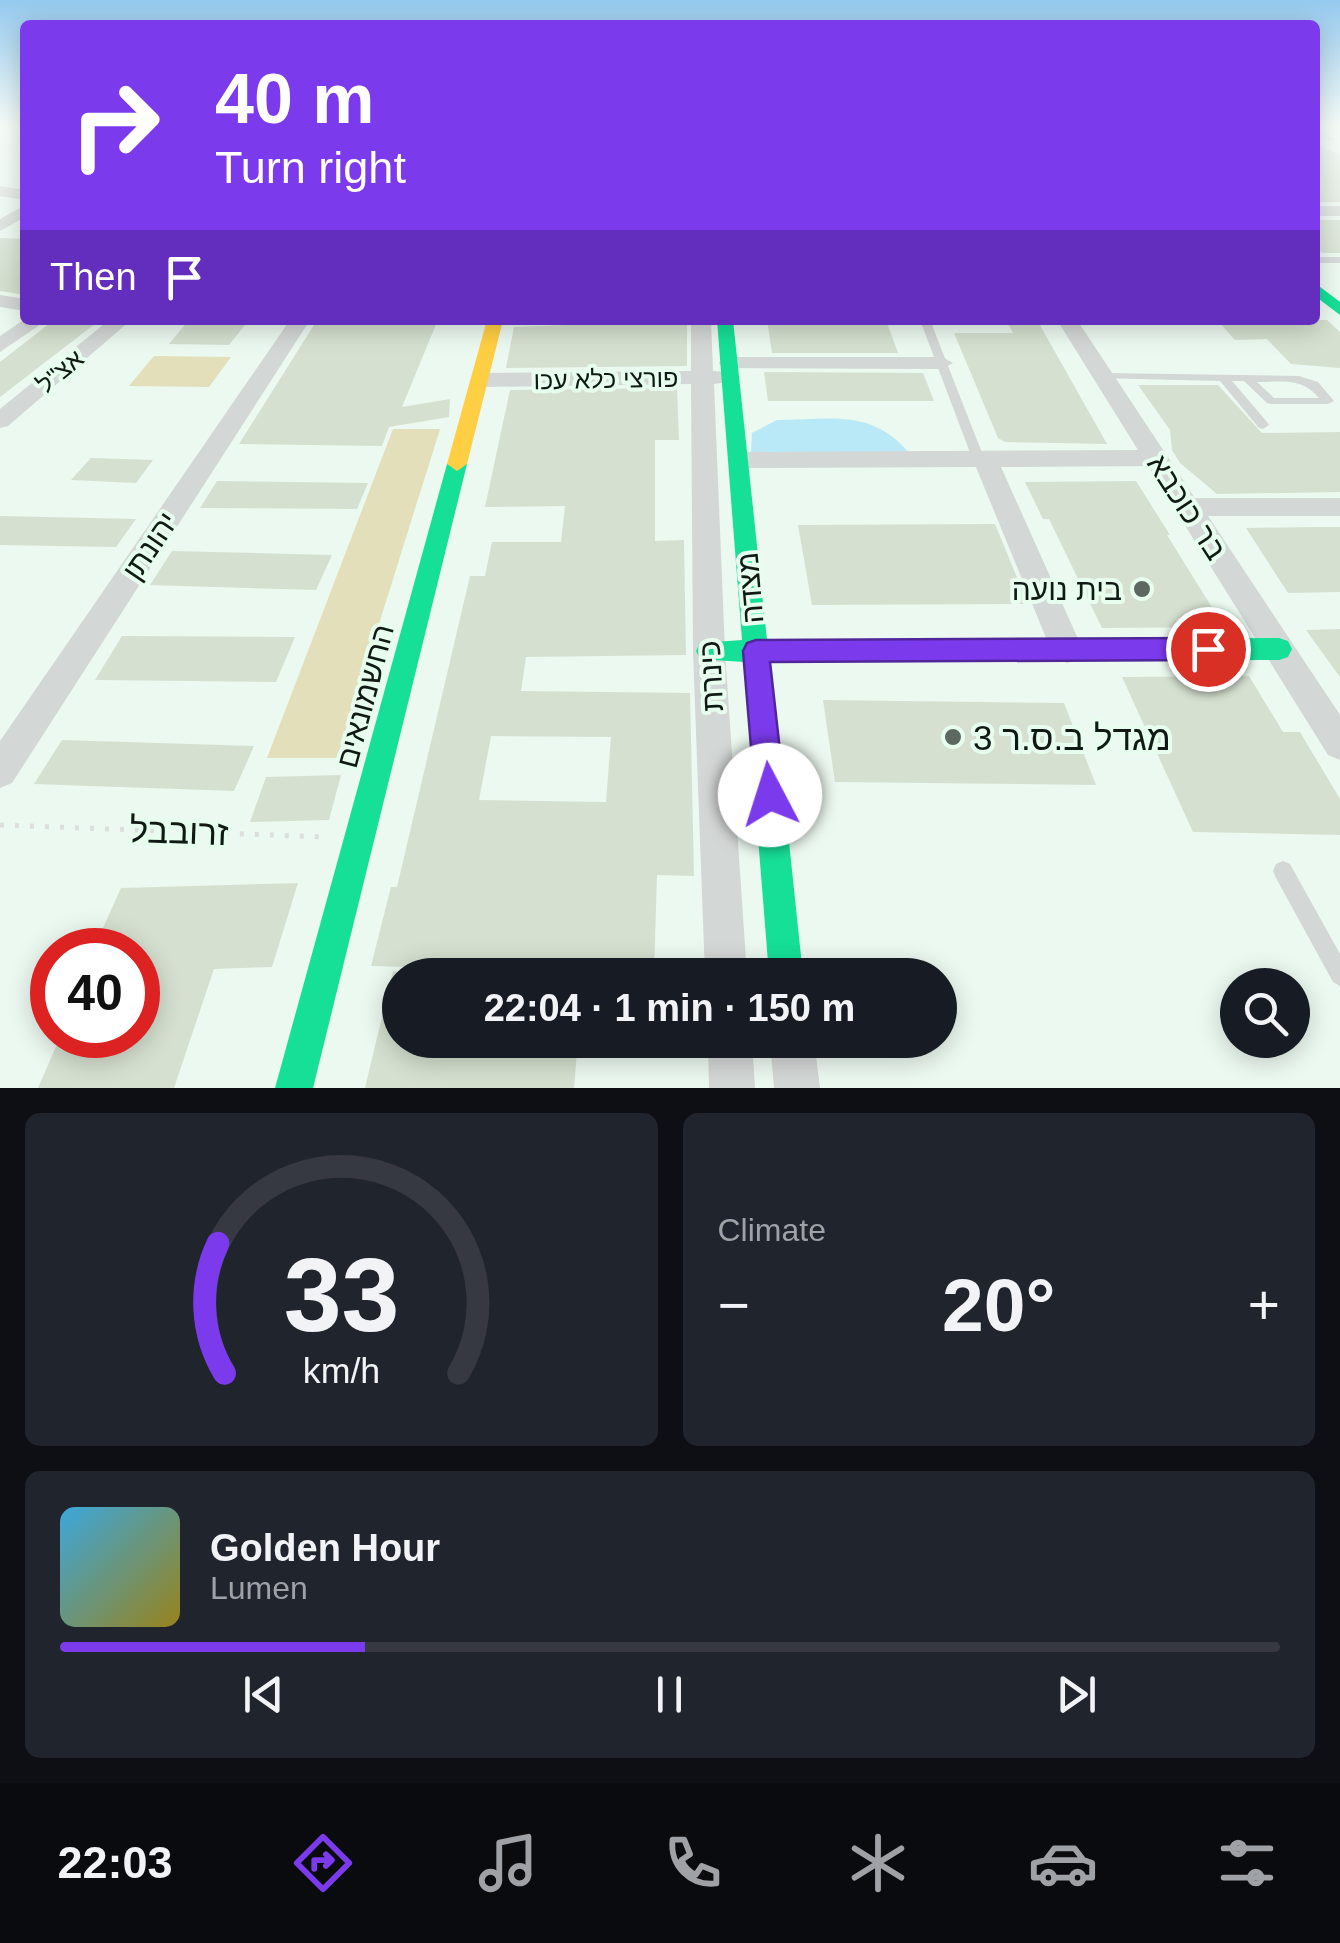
<!DOCTYPE html>
<meta charset="utf-8">
<style>
:root{--surface:#171b24;--page:#20242c;--text:#f1f3f6;--muted:#9ea1a6;--line:#363941;--accent:#7c3aed}
body{margin:0;font-family:Helvetica,Heebo,sans-serif;background:var(--page);color:var(--text);height:100vh;display:flex;flex-direction:column;font-size:38px;white-space:nowrap}
*{box-sizing:border-box;margin:0}
p{font-size:32px;color:var(--muted)}
.icon{flex:none;width:55px;height:55px;fill:none;stroke:currentColor;stroke-width:2;stroke-linecap:round;stroke-linejoin:round}
.map{position:relative;height:1088px;overflow:hidden}
.drawer{display:flex;flex-direction:column;gap:25px;padding:25px;background:#0d0f14;flex:1}
.drawer>*{flex:none}
.banner{position:absolute;left:20px;top:20px;width:1300px;height:305px;border-radius:10px;box-shadow:0 5px 25px #0003;background:#7c3aed;color:#fff;overflow:hidden}
.fabs{position:absolute;left:1220px;top:968px;display:grid;gap:20px}
.fabs a{display:grid;place-items:center;width:90px;height:90px;border-radius:50%;background:var(--surface);box-shadow:0 5px 25px #0003;font-size:50px}
.speed{position:absolute;left:30px;top:928px;display:flex;gap:20px;font-size:50px;font-weight:700;text-align:center}
.speed>*{display:grid;place-content:center;width:130px;height:130px;border-radius:50%;background:var(--surface);box-shadow:0 5px 25px #0003;line-height:1}
.speed .limit{border:15px solid #d22;background:#fff;color:#111}
.pin{position:absolute;display:grid;place-items:center;width:85px;height:85px;color:#fff;margin:-42px;border:5px solid #fff;border-radius:50%;box-shadow:0 2px 10px #0007}
.me{position:absolute;width:110px;margin:-55px;rotate:355deg;stroke-linejoin:round;filter:drop-shadow(0 0 8px #0008)}
.turn{display:flex;align-items:center;gap:35px;height:210px;padding:0 30px;font-size:45px}
.turn .icon{width:130px;height:130px;stroke-width:2.5}
.turn b{display:block;font-size:70px;line-height:85px}
.then{display:flex;align-items:center;height:95px;padding:0 30px;background:#0003;gap:20px;font-size:38px}
.big{font-size:75px;font-weight:600;line-height:1.1}
.drawer .widget{flex:1;display:flex;flex-direction:column;justify-content:center;gap:15px;min-width:0;padding:0 35px;border-radius:15px;background:var(--page)}
.drawer .dial{align-items:center;gap:0}
.dial svg{height:260px;overflow:visible;fill:none;stroke:var(--line);stroke-width:7;stroke-linecap:round;text-anchor:middle}
.dial text{fill:var(--text);stroke:none}
.song{display:flex;align-items:center;gap:30px}
.cover{width:120px;height:120px;border-radius:15px;background:linear-gradient(135deg,hsl(200 70% 55%),hsl(50 70% 35%))}
.played{height:10px;border-radius:5px;background:linear-gradient(90deg,var(--accent) 25%,var(--line) 25%)}
.keys{display:flex;justify-content:space-around;direction:ltr}
.heat{display:flex;justify-content:space-between;align-items:center;font-size:55px;direction:ltr}
.drawer .tiles{flex:1;display:grid;gap:25px;grid-template-columns:1fr 1fr}
.widget:last-child{grid-column:span 2}
.trip{position:absolute;left:382px;top:958px;width:575px;height:100px;border-radius:50px;background:var(--surface);box-shadow:0 5px 25px #0003;font-weight:600;line-height:100px;text-align:center}
.dock{display:flex;height:160px;justify-content:space-around;align-items:center;background:#090b0e;color:var(--muted)}
.dock .icon{width:70px;height:70px}
.dock .active{color:var(--accent)}
.dock b{font-size:45px;color:var(--text)}
.map>svg:first-child{display:block}
.green{fill:#e2dfba}
.water{fill:#b9e9f6}
.building{fill:#d5e0d0;fill-rule:evenodd}
.lines{fill:none;stroke-linecap:round;stroke-linejoin:round}
.path{stroke:#dce0dd;stroke-width:5;stroke-dasharray:4 11;stroke-linecap:butt}
.lane{fill:#d3d7d5;fill-rule:evenodd}
.street{fill:#d3d7d5;fill-rule:evenodd}
.fast{fill:#16e098;fill-rule:evenodd}
.slow{fill:#ffcf43;fill-rule:evenodd}
.route{fill:#7c3aed;stroke:#51269a;stroke-width:2.5}
.poi-dot{fill:#5d6861;stroke:#e7feef;stroke-width:4}
.labels{text-anchor:middle;dominant-baseline:central;stroke-width:8;stroke-linejoin:round;paint-order:stroke}
.far-street-label{font-size:25px;fill:#101a14;stroke:#e7feef}
.street-label{font-size:30px;fill:#101a14;stroke:#e7feef}
.poi-label{font-size:30px;fill:#101a14;stroke:#e7feef;text-anchor:end}
.near-poi-label{font-size:35px;fill:#101a14;stroke:#e7feef;text-anchor:start}
.near-street-label{font-size:35px;fill:#101a14;stroke:#e7feef}
</style>
<div class="map">
<svg width="1340" height="1088" viewBox="0 0 1340 1088">
<rect width="100%" height="100%" fill="#ecf9f0"/>
<g class="green">
<polygon points="154,356 231,357 209,387 129,386"/>
<polygon points="393,429 440,429 337,758 267,758"/>
</g>
<path class="water" d="M777,420C829,420 872,408 909,453L751,455L752,433Z"/>
<g class="building">
<polygon points="1315,144 1340,155 1340,202 1315,202"/>
<polygon points="1315,220 1340,220 1340,253 1322,253 1315,247"/>
<polygon points="0,238 25,239 25,295 0,291"/>
<polygon points="54,320 100,320 0,397 0,362"/>
<polygon points="189,320 249,320 229,345 169,344"/>
<polygon points="767,320 886,320 898,353 772,353"/>
<polygon points="1006,320 1037,320 1107,444 1005,442 998,438 954,333 1013,333"/>
<polygon points="1217,320 1327,320 1340,332 1340,368 1291,364 1267,339 1235,340"/>
<polygon points="406,322 437,322 402,407 450,399 449,417 389,427 382,446 239,444 314,325"/>
<polygon points="646,322 687,324 687,366 506,368 514,327"/>
<polygon points="764,372 923,373 934,401 768,401"/>
<polygon points="1138,385 1218,385 1262,433 1340,432 1340,492 1217,494 1180,463 1172,450 1170,430"/>
<path d="M677,388L679,440H655V541L684,540L686,655L526,657L521,691L690,693L694,876L657,875L654,973L371,966L391,887H397L470,576H485L492,542H561L565,506L485,507L510,390ZM491,736L611,737L606,802L479,800Z"/>
<polygon points="91,458 153,460 136,483 71,480"/>
<polygon points="217,481 368,483 357,509 200,508"/>
<polygon points="1136,481 1170,535 1167,535 1224,627 1102,628 1049,519 1043,519 1025,482"/>
<polygon points="0,516 136,519 116,547 0,545"/>
<polygon points="995,524 1028,604 812,605 798,525"/>
<polygon points="1312,527 1340,527 1340,592 1288,593 1246,528"/>
<polygon points="172,551 332,555 316,590 150,585"/>
<polygon points="1340,629 1340,677 1306,630"/>
<polygon points="122,636 295,637 276,682 95,680"/>
<polygon points="1249,676 1283,732 1300,732 1340,799 1340,835 1193,832 1122,677"/>
<polygon points="823,700 1064,703 1096,785 835,782"/>
<polygon points="62,740 254,746 234,791 34,784"/>
<polygon points="341,775 329,820 250,822 266,777"/>
<polygon points="298,883 272,967 214,969 174,1088 38,1088 61,1035 138,1035 138,950 93,950 121,888"/>
<polygon points="393,971 400,972 400,1040 578,1040 574,1088 365,1088"/>
</g>
<g class="lines">
<polyline class="path" points="0,825 325,837"/>
<g class="lane">
<polygon points="1315,130 1334,139 1335,140 1330,141 1315,135"/>
<rect x="1315" y="257" width="25" height="6"/>
<polygon points="920,320 930,320 984,458 982,461 978,462 972,458"/>
<path d="M1103,373L1299,376L1318,382L1334,401L1328,404H1271L1267,403L1244,381H1232L1267,422L1269,425L1263,429L1259,428L1220,381L1099,378L1098,376ZM1257,382C1282,382 1302,377 1319,398H1274Z"/>
<polygon points="1283,861 1290,864 1340,954 1340,986 1333,982 1276,878 1273,871 1276,864"/>
</g>
<g class="street">
<polygon points="0,186 25,190 25,200 0,196"/>
<polygon points="25,205 25,217 0,231 0,219"/>
<rect x="1315" y="206" width="25" height="10"/>
<polygon points="0,295 25,299 25,311 0,307"/>
<polygon points="25,319 47,320 0,352 0,336"/>
<polygon points="109,320 131,320 8,426 0,428 0,409"/>
<polygon points="290,320 310,320 12,783 0,788 0,741"/>
<polygon points="691,320 711,320 713,371 728,372 731,377 728,382 714,384 725,651 747,975 705,975 693,651 691,384 482,387 471,380 482,373 691,371"/>
<polygon points="1057,320 1077,320 1195,498 1340,498 1340,516 1208,516 1340,715 1340,760 1328,755 1148,466 1001,467 1083,650 1078,659 1067,663 1056,659 1051,650 976,467 739,468 727,460 739,452 1138,450"/>
<polygon points="730,357 942,357 953,363 942,369 722,368 719,363 722,358"/>
<polygon points="708,1040 752,1040 755,1088 709,1088"/>
<polygon points="770,1040 814,1040 820,1088 774,1088"/>
</g>
<g class="fast">
<polygon points="1315,283 1340,302 1340,315 1315,296"/>
<polygon points="717,320 733,320 767,640 1279,638 1288,641 1292,649 1288,657 1279,660 770,661 803,975 769,975 744,662 700,659 696,651 700,643 742,640"/>
<polygon points="457,457 467,464 313,1088 275,1088 447,464"/>
</g>
<polygon class="slow" points="487,320 503,320 467,464 457,471 447,464"/>
</g>
<linearGradient id="sky" x2="0" y2="1"><stop stop-color="#95c9ee"/><stop offset="0.45" stop-color="#f6fcf8"/><stop offset="1" stop-color="#f6fcf8" stop-opacity="0"/></linearGradient>
<rect width="1340" height="280" fill="url(#sky)"/>
<polygon class="route" points="1208,638 1217,642 1221,649 1217,657 1208,660 770,662 785,795 780,805 770,809 759,805 755,795 743,651 747,643 756,640"/>
<g class="poi-dot">
<circle cx="1142" cy="589" r="10"/>
<circle cx="953" cy="737" r="10"/>
</g>
<g class="labels">
<g class="far-street-label">
<text transform="translate(60 371) rotate(-40)">אצ"ל</text>
<text transform="translate(606 379) rotate(-1)">פורצי כלא עכו</text>
</g>
<g class="street-label">
<text transform="translate(1187 507) rotate(57)">בר כוכבא</text>
<text transform="translate(150 546) rotate(-56)">יהונתן</text>
<text transform="translate(750 588) rotate(-95)">מצדה</text>
<text transform="translate(711 676) rotate(-93)">כינרת</text>
<text transform="translate(365 696) rotate(-75)">החשמונאים</text>
</g>
<g class="poi-label">
<text x="1122" y="589">בית נועה</text>
</g>
<g class="near-poi-label">
<text x="973" y="737">מגדל ב.ס.ר 3</text>
</g>
<g class="near-street-label">
<text transform="translate(179 831) rotate(2)">זרובבל</text>
</g>
</g>
</svg>
<div class="fabs">
<a><svg class="icon" aria-label="search" viewBox="0 0 24 24"><circle cx="10" cy="10" r="6"/><path d="M15 15l6 6"/></svg></a>
</div>
<div class="speed"><div class="limit">40</div></div>
<div class="pin" style="left:1208px;top:649px;background:#d93025"><svg class="icon" aria-label="arrive" viewBox="0 0 24 24"><path d="M6 21V4h12l-3 4 3 4H6"/></svg></div>
<svg class="me" style="left:770px;top:795px" viewBox="-20 -20 40 40"><circle r="19" fill="#fff"/><path d="M0-13L10 11 0 6-10 11z" fill="#7c3aed"/></svg>
<div class="trip">22:04 · 1 min · 150 m</div>
<div class="banner">
<div class="turn"><svg class="icon" aria-label="right" viewBox="0 0 24 24"><path d="M7 20v-9h11M14 6l5 5-5 5"/></svg><div><b>40 m</b>Turn right</div></div>
<div class="then">Then<svg class="icon" aria-label="arrive" viewBox="0 0 24 24"><path d="M6 21V4h12l-3 4 3 4H6"/></svg></div>
</div>
</div>
<section class="drawer">
<div class="tiles">
<div class="widget dial"><svg viewBox="0 0 100 80">
<path d="M14 69A42 42 0 1 1 86 69"/>
<path d="M14 69A42 42 0 0 1 12 29" stroke="#7c3aed"/>
<text x="50" y="56" font-size="32" font-weight="700">33</text>
<text x="50" y="72" font-size="11">km/h</text>
</svg></div>
<div class="widget"><p>Climate</p>
<div class="heat"><a>−</a><b class="big">20°</b><a>+</a></div>
</div>
<div class="widget">
<div class="song"><i class="cover"></i><div><b>Golden Hour</b><p>Lumen</p></div></div>
<div class="played"></div>
<div class="keys"><svg class="icon" aria-label="previous" viewBox="0 0 24 24"><path d="M18 5L8 12l10 7zM5 5v14"/></svg><svg class="icon" aria-label="pause" viewBox="0 0 24 24"><path d="M8 5v14M16 5v14"/></svg><svg class="icon" aria-label="next" viewBox="0 0 24 24"><path d="M6 5l10 7-10 7zM19 5v14"/></svg></div>
</div>
</div>
</section>
<nav class="dock">
<b>22:03</b>
<svg class="icon active" aria-label="directions" viewBox="0 0 24 24"><path d="M12 3l9 9-9 9-9-9zM9 14v-3h6M13 9l2 2-2 2"/></svg>
<svg class="icon" aria-label="music" viewBox="0 0 24 24"><path d="M9 18V5l10-2v13"/><circle cx="6" cy="18" r="3"/><circle cx="16" cy="16" r="3"/></svg>
<svg class="icon" aria-label="phone" viewBox="0 0 24 24"><path d="M5 4h4l2 5-3 2q2 4 5 5l2-3 5 2v4C11 20 4 13 5 4z"/></svg>
<svg class="icon" aria-label="climate" viewBox="0 0 24 24"><path d="M12 3v18M4 7l16 10M4 17L20 7"/></svg>
<svg class="icon" aria-label="car" viewBox="0 0 24 24"><path d="M5 17H2v-5l4-1 3-4h7l3 4 3 1v5h-3M9 17h6M6 11h13"/><circle cx="7" cy="17" r="2"/><circle cx="17" cy="17" r="2"/></svg>
<svg class="icon" aria-label="filters" viewBox="0 0 24 24"><path d="M4 7h16M4 17h16"/><circle cx="9" cy="7" r="2"/><circle cx="15" cy="17" r="2"/></svg>
</nav>
